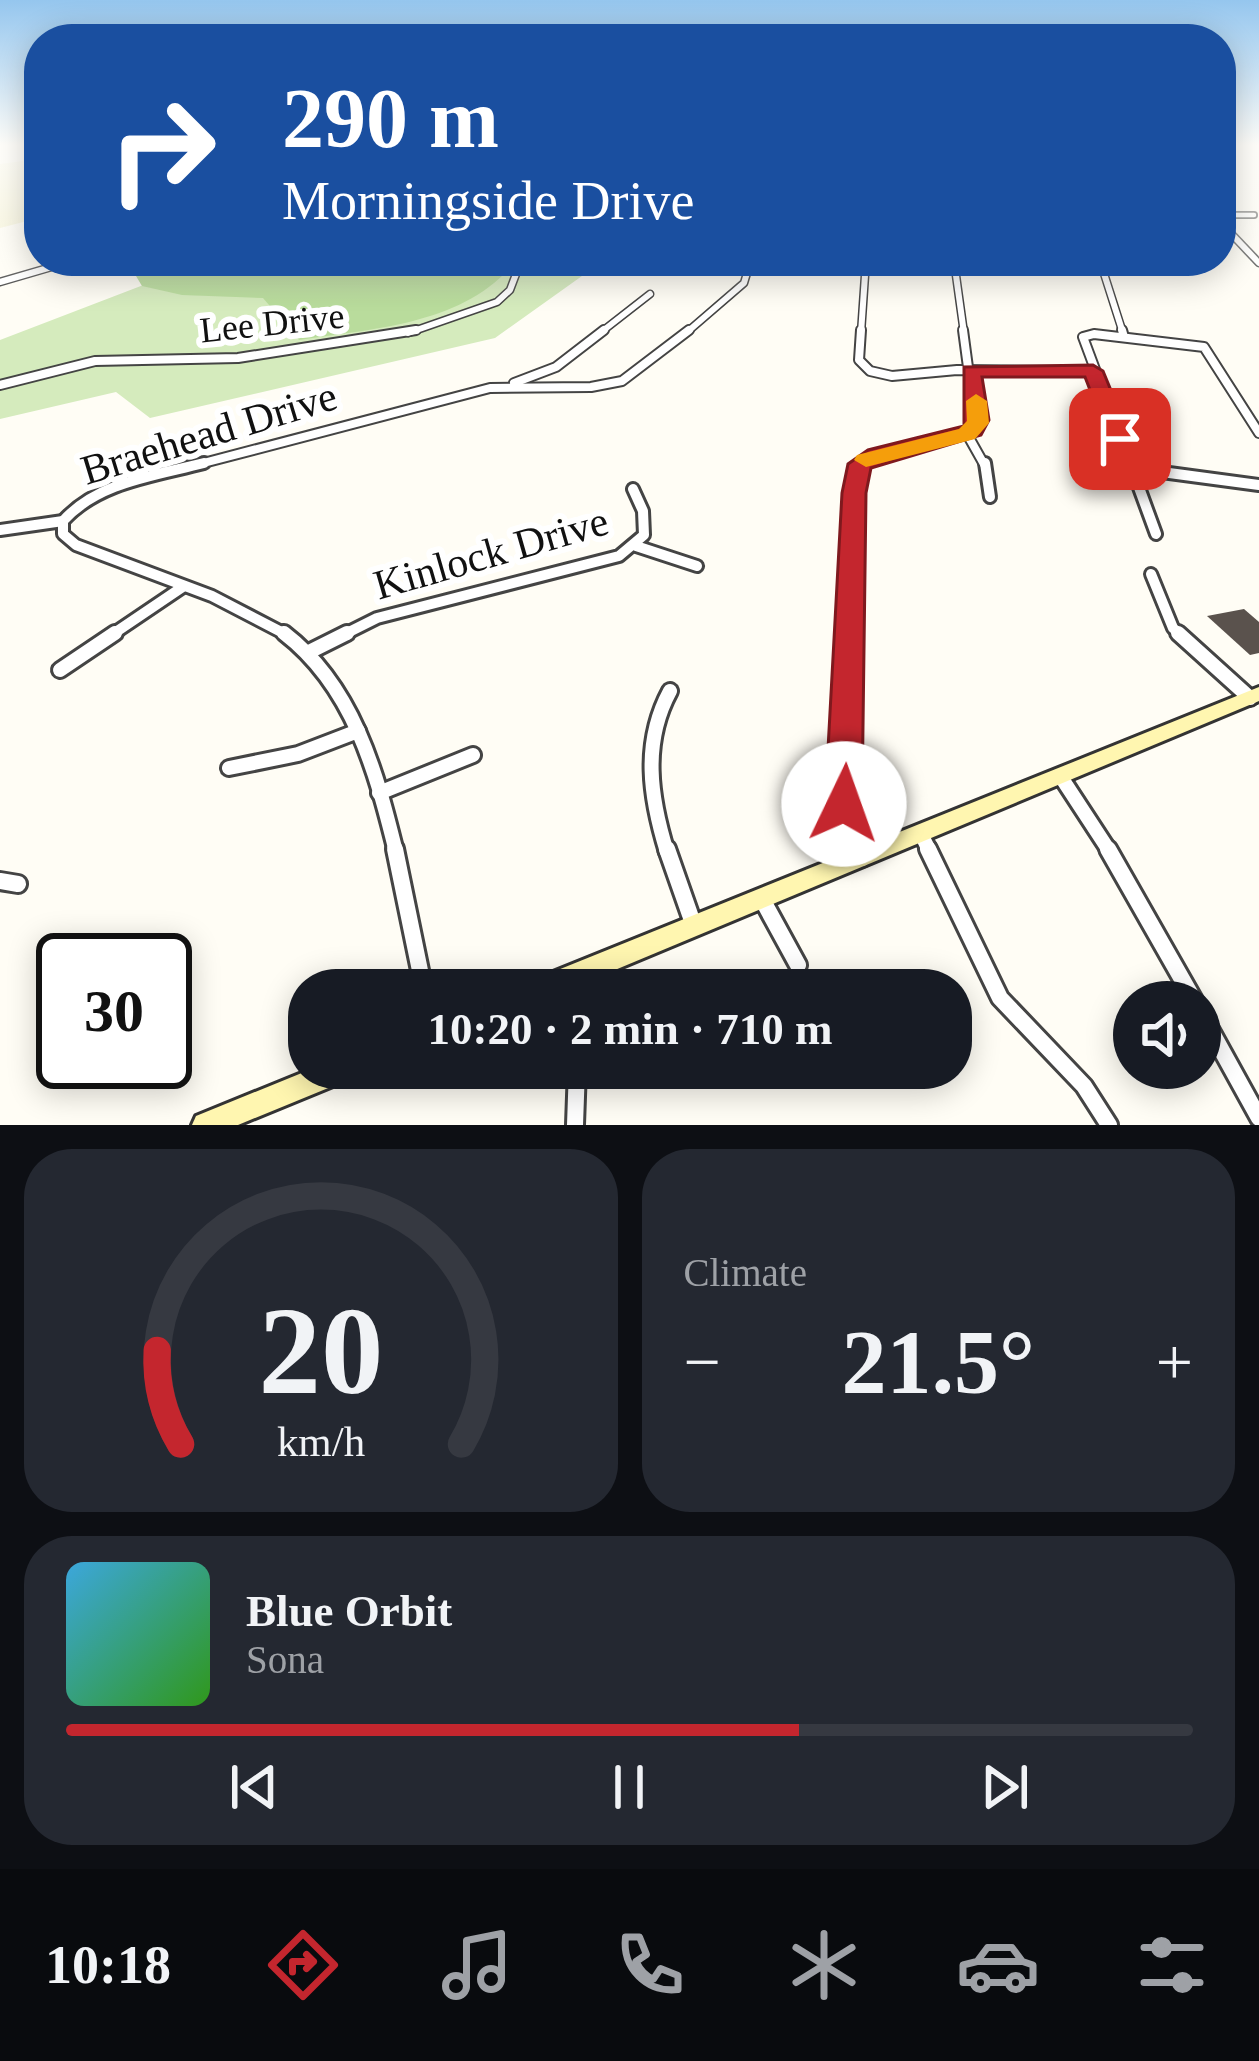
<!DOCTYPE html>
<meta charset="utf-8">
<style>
:root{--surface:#171b24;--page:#242831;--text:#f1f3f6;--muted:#9ea1a6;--line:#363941;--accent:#c4262e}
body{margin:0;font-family:"Times New Roman",serif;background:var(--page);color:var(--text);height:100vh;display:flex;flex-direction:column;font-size:45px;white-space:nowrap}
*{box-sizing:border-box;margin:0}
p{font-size:39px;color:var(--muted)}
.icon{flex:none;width:66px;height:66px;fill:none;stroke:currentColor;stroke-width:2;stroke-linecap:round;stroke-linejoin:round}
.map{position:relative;height:1125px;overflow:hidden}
.sheet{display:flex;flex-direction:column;gap:24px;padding:24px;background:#0d0f14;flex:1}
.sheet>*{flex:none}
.banner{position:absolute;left:24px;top:24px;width:1212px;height:252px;border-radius:48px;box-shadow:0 6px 30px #0003;background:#1a4fa0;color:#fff;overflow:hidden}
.buttons{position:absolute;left:1113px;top:981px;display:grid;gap:24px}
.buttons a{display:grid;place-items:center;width:108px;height:108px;border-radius:50%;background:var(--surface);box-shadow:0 6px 30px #0003;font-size:60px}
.speed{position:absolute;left:36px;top:933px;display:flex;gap:24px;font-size:60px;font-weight:700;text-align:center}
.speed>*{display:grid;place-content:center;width:156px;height:156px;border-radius:50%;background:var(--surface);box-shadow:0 6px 30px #0003;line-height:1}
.speed .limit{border:6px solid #111;border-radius:18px;background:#fff;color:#111}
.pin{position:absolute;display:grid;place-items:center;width:102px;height:102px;color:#fff;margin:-51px;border-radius:24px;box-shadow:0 6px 18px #0006}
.me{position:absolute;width:132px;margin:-66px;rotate:3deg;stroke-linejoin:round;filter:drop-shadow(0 0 9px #0008)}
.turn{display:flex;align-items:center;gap:42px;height:252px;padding:0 60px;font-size:54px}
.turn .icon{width:156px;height:156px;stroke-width:2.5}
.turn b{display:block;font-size:84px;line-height:102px}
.big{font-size:90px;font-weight:800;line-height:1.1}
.sheet .widget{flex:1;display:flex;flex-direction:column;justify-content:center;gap:18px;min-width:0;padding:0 42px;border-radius:48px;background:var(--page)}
.sheet .dial{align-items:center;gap:0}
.dial svg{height:312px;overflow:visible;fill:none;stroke:var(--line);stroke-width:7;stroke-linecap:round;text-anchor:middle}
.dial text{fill:var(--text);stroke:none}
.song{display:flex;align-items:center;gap:36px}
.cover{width:144px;height:144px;border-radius:18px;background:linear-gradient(135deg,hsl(200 70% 55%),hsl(110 70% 35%))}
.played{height:12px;border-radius:6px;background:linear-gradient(90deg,var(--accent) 65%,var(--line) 65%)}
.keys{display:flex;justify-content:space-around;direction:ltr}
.heat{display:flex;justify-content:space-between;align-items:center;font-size:66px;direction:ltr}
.sheet .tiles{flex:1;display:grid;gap:24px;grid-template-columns:1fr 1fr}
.widget:last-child{grid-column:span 2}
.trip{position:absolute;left:288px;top:969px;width:684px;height:120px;border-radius:48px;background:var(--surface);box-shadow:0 6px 30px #0003;font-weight:800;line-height:120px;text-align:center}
.menu{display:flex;height:192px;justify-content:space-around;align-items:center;background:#090b0e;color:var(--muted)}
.menu .icon{width:84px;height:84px}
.menu .on{color:var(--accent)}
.menu b{font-size:54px;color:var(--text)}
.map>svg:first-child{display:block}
.farmland{fill:#f6f3d4}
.green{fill:#d5ebbd}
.forest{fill:#b9dc9c}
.building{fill:#5a524d}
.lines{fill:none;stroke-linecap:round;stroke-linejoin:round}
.minor-far5-casing{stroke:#444;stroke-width:8}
.minor-far4-casing{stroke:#444;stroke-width:9}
.minor-far3-casing{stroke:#444;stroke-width:12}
.minor-far2-casing{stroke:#444;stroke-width:16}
.minor-far1-casing{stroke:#444;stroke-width:20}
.minor-casing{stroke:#444;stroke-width:22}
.secondary-casing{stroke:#333;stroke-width:6}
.minor-far5{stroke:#fff;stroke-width:4.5}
.minor-far4{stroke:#fff;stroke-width:6}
.minor-far3{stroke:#fff;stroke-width:8}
.minor-far2{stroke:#fff;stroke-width:10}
.minor-far1{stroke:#fff;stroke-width:14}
.minor{stroke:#fff;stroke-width:16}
.secondary{fill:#fff6b0;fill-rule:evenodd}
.route{fill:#c4262e;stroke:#7f191e;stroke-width:3}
.slow{fill:#f59e0b}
.labels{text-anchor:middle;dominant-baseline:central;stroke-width:12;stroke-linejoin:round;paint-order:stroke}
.far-street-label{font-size:36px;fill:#111;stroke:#fff}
.street-label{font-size:42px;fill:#111;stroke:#fff}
</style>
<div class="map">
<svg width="1259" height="1125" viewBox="0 0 1259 1125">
<rect width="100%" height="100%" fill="#fffdf5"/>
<polygon class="farmland" points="28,144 39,144 39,218 0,228 0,164 23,161"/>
<polygon class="green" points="206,261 603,261 495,338 150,418 116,392 0,419 0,340"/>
<path class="forest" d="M127,261H516C464,325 375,328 299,340L263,298L182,295L142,286Z"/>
<polygon class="building" points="1244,609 1259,622 1259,653 1250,655 1207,616"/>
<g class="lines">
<g class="minor-far5-casing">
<g id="minor-far5">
<polyline points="1221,215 1254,215"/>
<polyline points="1221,223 1226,228"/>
</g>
</g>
<g class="minor-far4-casing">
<g id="minor-far4">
<polyline points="1223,225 1259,263"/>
<polyline points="954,261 964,333"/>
<polyline points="1100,261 1123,333"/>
<polyline points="0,282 72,261"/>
<polyline points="408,333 497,302 510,290 521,261"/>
<polyline points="600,333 650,294"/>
<polyline points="686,333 744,283 747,273 732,261"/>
<polyline points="861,333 866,261"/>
</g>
</g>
<g class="minor-far3-casing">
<g id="minor-far3">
<polyline points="861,330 859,360 870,371 892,376 957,370 1093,371"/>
<polyline points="1122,330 1124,337"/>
<polyline points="514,383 556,367 604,330"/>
<polyline points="0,385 95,361 238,358 416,330"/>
<polyline points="967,434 985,466"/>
<polyline points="192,466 490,388 591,387 622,381 689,330"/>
<polyline points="861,466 876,455 965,435 976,427 963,330"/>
<polyline points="1131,466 1083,337 1094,334 1204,347 1259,433"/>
</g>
</g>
<g class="minor-far2-casing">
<g id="minor-far2">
<path d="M204,463C154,476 98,482 63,521V534L76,545L212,596L289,636"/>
<polyline points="985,463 990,497"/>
<polyline points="1130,463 1156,534"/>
<polyline points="1132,468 1259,485"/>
<polyline points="0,530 63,521"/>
<polyline points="636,546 697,566"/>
<polyline points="1151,574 1173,628 1182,636"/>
<polyline points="110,636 184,586"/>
<polyline points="341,636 377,618 619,556 644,535 643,511 633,489"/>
<polyline points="851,636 857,469 865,463"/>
</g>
</g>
<g class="minor-far1-casing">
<g id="minor-far1">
<path d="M284,633C353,686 376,771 396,852"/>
<polyline points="851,633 844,804 859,852"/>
<polyline points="1178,633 1250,698"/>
<polyline points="309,652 347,633"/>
<polyline points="60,670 115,633"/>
<polyline points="229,768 298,754 358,731"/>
<polyline points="1061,777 1110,852"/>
<polyline points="379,793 473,755"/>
<polyline points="921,834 930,852"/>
<path d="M667,852C650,797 642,743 670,691"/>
</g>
</g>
<g class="minor-casing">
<g id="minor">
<polyline points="395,849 424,990"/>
<polyline points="667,849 694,926"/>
<polyline points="857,849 862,858"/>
<polyline points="928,849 1000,998 1084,1086 1109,1125"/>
<polyline points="1108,849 1195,1002"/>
<polyline points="0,881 18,884"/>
<polyline points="762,899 798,965"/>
<polyline points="1200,1011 1259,1118"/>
<polyline points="575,1125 577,1068"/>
</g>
</g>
<g class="secondary-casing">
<g id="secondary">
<polygon points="1259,687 1259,701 567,990 526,990 530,982 538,978"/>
<polygon points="314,1068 359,1068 355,1077 238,1125 192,1125 196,1116"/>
</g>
</g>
<use href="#minor-far5" class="minor-far5"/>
<use href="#minor-far4" class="minor-far4"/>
<use href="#minor-far3" class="minor-far3"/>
<use href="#minor-far2" class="minor-far2"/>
<use href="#minor-far1" class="minor-far1"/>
<use href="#minor" class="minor"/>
<use href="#secondary" class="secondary"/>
</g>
<linearGradient id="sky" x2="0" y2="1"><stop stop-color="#95c6ee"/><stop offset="0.48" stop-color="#fffefa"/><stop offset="1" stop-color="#fffefa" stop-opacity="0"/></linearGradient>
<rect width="1259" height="302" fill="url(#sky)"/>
<polygon class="route" points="1093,365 1103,371 1131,439 1128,444 1120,446 1109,439 1085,377 982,377 989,420 981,435 871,468 866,493 862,804 856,815 844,820 831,815 825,804 842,493 848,464 868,450 964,426 964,367"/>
<polygon class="slow" points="976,394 987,401 989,423 975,439 866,467 854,460 857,455 959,429 967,421 966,401"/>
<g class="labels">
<g class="far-street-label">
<text transform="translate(272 323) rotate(-6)">Lee Drive</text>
</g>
<g class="street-label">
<text transform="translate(209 433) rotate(-17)">Braehead Drive</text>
<text transform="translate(491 553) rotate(-16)">Kinlock Drive</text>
</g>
</g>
</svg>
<div class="buttons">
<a><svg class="icon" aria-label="sound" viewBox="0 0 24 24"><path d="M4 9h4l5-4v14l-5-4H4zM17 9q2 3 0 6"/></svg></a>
</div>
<div class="speed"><div class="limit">30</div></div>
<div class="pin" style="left:1120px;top:439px;background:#d93025"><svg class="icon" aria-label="arrive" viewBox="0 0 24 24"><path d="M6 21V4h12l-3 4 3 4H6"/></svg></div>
<svg class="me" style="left:844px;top:804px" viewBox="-20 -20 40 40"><circle r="19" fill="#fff"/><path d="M0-13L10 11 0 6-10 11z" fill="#c4262e"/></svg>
<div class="trip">10:20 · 2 min · 710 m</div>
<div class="banner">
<div class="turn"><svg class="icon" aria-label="right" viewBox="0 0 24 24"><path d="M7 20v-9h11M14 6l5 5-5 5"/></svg><div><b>290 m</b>Morningside Drive</div></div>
</div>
</div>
<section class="sheet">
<div class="tiles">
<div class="widget dial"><svg viewBox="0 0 100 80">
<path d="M14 69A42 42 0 1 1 86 69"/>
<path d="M14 69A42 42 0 0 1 8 45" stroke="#c4262e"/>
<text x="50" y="56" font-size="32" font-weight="700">20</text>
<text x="50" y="72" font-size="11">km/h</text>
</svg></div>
<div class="widget"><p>Climate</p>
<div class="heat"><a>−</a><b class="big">21.5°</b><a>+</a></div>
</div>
<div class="widget">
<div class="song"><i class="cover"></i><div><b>Blue Orbit</b><p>Sona</p></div></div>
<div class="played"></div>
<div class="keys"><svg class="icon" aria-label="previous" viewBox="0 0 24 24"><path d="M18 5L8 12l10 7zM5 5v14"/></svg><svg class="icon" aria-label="pause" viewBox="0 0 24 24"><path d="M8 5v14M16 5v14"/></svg><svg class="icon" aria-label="next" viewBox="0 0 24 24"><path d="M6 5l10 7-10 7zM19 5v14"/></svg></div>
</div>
</div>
</section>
<nav class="menu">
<b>10:18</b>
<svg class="icon on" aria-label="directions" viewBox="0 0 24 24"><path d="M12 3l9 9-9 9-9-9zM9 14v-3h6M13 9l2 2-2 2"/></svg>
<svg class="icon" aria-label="music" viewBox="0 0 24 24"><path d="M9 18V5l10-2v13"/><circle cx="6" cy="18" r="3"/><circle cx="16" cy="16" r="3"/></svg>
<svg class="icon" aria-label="phone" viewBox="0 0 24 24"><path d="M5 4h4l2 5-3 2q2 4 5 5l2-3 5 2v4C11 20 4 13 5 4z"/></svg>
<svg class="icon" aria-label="climate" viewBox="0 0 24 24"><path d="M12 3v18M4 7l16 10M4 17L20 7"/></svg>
<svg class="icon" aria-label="car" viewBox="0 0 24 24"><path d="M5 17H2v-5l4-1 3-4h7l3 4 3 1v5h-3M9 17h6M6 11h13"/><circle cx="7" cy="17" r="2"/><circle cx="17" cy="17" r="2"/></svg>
<svg class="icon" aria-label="filters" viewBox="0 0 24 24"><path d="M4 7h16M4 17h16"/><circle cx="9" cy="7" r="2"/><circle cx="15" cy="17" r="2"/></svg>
</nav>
